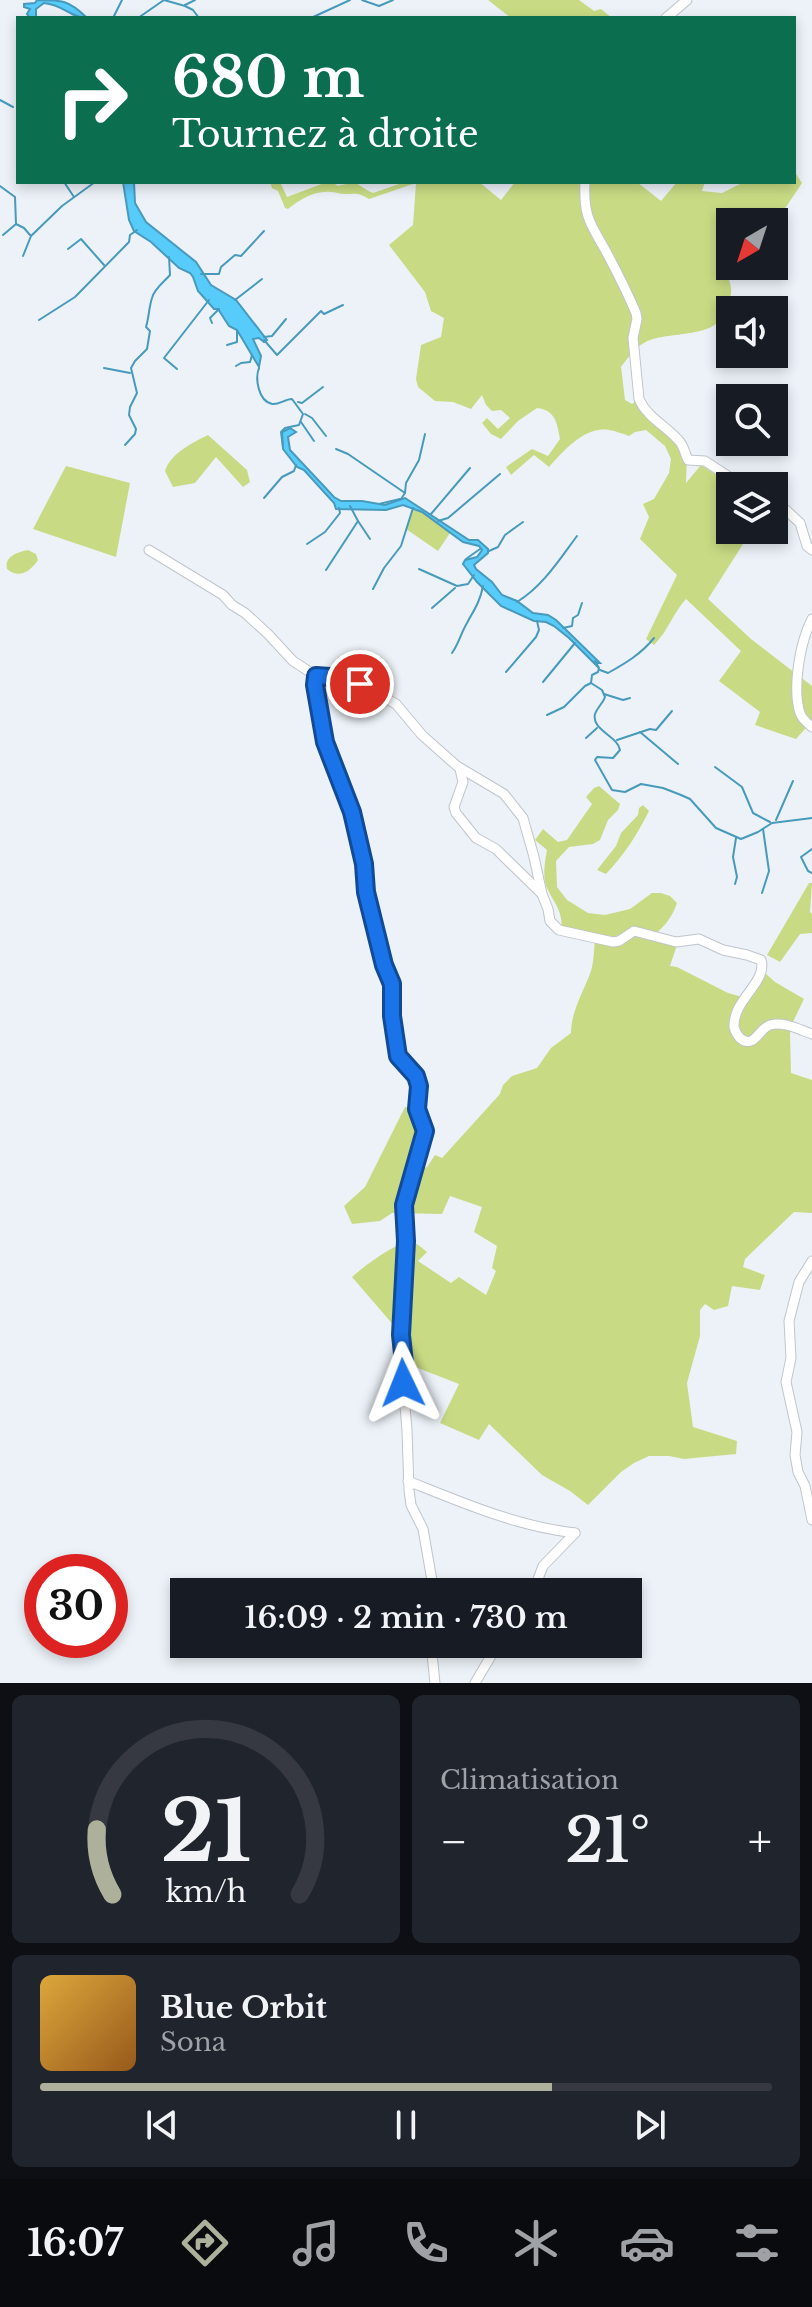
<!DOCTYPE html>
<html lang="fr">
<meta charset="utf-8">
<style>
:root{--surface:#171b24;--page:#20242c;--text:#f1f3f6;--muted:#9ea1a6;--line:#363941;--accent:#adb19c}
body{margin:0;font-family:"Libre Baskerville",serif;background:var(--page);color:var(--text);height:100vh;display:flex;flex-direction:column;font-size:30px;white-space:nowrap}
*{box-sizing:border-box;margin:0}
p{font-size:26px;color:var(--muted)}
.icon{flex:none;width:44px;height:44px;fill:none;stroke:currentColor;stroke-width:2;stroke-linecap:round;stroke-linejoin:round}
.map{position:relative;height:1683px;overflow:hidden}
.details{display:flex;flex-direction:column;gap:12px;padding:12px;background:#0d0f14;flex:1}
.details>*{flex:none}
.hud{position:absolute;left:16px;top:16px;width:780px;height:168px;border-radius:0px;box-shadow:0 4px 12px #0003;background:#0b6e4f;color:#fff;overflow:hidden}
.needle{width:52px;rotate:219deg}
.controls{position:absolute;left:716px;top:208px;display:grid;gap:16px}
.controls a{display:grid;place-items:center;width:72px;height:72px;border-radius:0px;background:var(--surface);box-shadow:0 4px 12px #0003;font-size:40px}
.speed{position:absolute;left:24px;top:1554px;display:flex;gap:16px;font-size:40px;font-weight:700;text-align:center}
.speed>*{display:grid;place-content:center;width:104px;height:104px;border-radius:50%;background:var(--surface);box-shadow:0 4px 12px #0003;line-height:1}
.speed .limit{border:12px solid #d22;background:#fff;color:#111}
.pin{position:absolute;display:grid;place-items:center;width:68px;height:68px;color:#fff;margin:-34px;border:4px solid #fff;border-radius:50%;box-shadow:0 2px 8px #0007}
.me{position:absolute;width:88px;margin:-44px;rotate:358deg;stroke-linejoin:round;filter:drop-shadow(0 0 6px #0008)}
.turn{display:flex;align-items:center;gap:28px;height:168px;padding:0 24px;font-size:36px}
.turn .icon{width:104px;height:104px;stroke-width:2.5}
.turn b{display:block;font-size:56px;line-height:68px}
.big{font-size:60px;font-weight:600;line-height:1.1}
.details .widget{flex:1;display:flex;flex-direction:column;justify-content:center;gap:12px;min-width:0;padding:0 28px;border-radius:12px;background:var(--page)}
.details .dial{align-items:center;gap:0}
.dial svg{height:208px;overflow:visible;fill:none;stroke:var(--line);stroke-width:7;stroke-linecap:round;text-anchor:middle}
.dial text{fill:var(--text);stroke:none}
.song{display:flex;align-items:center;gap:24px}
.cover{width:96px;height:96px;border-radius:12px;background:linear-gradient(135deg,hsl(40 70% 55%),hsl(30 70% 35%))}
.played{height:8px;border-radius:4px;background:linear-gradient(90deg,var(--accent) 70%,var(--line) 70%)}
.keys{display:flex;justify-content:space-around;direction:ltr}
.heat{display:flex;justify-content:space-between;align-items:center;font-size:44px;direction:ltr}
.details .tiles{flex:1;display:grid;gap:12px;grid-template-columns:1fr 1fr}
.widget:last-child{grid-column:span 2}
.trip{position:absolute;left:170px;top:1578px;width:472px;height:80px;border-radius:0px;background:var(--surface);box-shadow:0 4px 12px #0003;font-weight:600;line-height:80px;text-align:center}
.tabs{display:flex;height:128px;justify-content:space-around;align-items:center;background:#090b0e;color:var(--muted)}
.tabs .icon{width:56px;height:56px}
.tabs .on{color:var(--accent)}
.tabs b{font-size:36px;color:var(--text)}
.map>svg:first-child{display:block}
.green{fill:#c8db84}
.water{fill:#57cbfa;stroke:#489abc;stroke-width:2}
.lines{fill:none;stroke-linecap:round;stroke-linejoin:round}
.stream{stroke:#489abc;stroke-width:2}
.street-casing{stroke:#bfc5cb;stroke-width:11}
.street{stroke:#fff;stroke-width:9}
.route-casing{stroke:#114b97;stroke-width:20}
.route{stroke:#1a73e8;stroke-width:14}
</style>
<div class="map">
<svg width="812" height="1683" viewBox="0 0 812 1683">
<rect width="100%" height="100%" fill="#ecf2f8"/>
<g class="green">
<polygon points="488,0 579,0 594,11 601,9 612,18 511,18"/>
<path d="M794,171L802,183L786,207L764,222H730C730,228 731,235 729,240C726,247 721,250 722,257C722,270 733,281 731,293C727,340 686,330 653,339C638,343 630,355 621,367L625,400L632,404L639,399L687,453L686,483L701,465L734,486H730V530H752L708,599L751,639L812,686V721L796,739L755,725L760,712L719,681L741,651L686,599C673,613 668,631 654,645L646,639L677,575L640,539L649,517L643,504L654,499L669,473L671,459L665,446L646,430L635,432L629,436C623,434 616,431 609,430C584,426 564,451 549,467L534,455L511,475L506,467L532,449L548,456L560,439C557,422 555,410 537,408L518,421L501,439L491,434L482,423L487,418L498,429L510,418L501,410L492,411L486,405L482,395L471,409L453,402L435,401L418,387L416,379L421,345L441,337L444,318L431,311L425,292L389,245L413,225L416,183L369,199C357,192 358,194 344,194C340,194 335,192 331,192C315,190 299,200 288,209L285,208L278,191L272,188L270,182H280L287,197L327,182H332L338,186C361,180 355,185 373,193L405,182H479L501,200L515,182H637L661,201L677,182H705L702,191L722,193L744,182H794Z"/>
<path d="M208,435L247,470L250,482L243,487L216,457L195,483L173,487L165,471C171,453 192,443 208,435Z"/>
<polygon points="66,466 130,483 116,557 33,529"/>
<polygon points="413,509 422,512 450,533 438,551 406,529"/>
<path d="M28,550L36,554L38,560C30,572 19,579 7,569C4,556 18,552 28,550Z"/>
<path d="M599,786L620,804L618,810L608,820L600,840L593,844L569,847L556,861L557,887L567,900L588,913L605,915L630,909L652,893H661L670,896L677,903C672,918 664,927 652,937L678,942L670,966L677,967L728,993L742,997L765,973L775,982L804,999L792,1024L790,1033L791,1073L812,1080V1213L794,1212L745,1259L743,1267L765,1275L760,1290L732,1286L728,1306L714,1310L705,1304L700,1310V1336L687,1383L693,1427L737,1441L736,1454L684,1459L669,1456H649L634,1463L621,1472L588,1505L570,1491L542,1475L489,1424L479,1440L440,1423L459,1384L405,1363L402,1335L352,1277C363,1267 395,1243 409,1242C416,1241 422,1248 427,1252L418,1261L451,1283L459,1277L486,1295L496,1271L492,1268L497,1246L474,1232L482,1207L450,1196L442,1214L392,1213L380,1221L352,1224L344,1206L365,1187L405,1107L419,1108L423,1120L419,1169L427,1167L435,1155L442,1158L500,1094L503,1085L512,1076L537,1068L551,1048L571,1033C571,1011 584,991 591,971C594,961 594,949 595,938L562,930C562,909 555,905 547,888C542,876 545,862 547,850L535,840L543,829L558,842L567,840L592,804L586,797L594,788Z"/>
<path d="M643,805L649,811C637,835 624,855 606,874L597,870L616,846L621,833L638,815L639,808Z"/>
<polygon points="809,883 812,883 810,912 812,914 812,933 800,934 780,962 767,955"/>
</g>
<g class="water">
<path d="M37,0C62,0 69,0 87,18C71,18 64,5 44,3L36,9V18H30L27,14L30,9L24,7V4L35,3Z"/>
<polygon points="123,182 134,182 135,203 146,222 196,262 211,285 236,300 267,340 264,342 259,338 253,339 261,356 259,367 237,330 229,326 218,309 214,309 198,291 193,277 190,273 179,268 151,242 134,231 129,220"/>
<polygon points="290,428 296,432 288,437 290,450 334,497 341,501 362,501 385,505 405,498 469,540 478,540 488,549 488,553 474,565 476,569 492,582 502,595 517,601 533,613 548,615 556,620 600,663 597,663 597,666 569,638 554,626 546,622 534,621 501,606 477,582 463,564 465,560 477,557 482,550 479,546 463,542 422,512 403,505 386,510 336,509 334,503 304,470 297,467 283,449 282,432"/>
</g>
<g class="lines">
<g class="stream">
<polyline points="362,0 379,6 393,0"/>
<polyline points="185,5 195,0"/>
<polyline points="113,18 122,0"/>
<polyline points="138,18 164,0 185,6 193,10 199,18"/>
<polyline points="311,18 350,0"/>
<polyline points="0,100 13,107"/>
<polyline points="64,182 74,197"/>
<polyline points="0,186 15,197 16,224 24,228 30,235"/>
<polyline points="3,235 16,224"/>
<polyline points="68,249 81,239 104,265"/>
<polyline points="23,256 31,236 62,206 95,182"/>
<polyline points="201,274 219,274 221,267 235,255 241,256 264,231"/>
<polyline points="235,300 262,279"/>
<polyline points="39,320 75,297 129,242 130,235 137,230"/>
<polyline points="212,323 210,318 219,309"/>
<polyline points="264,337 272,336 286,319"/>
<polyline points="264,340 277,355 321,311 324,314 343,305"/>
<polyline points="227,345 237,342 237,330"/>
<polyline points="236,366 241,363 250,362 252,355"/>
<polyline points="104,368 130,373"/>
<path d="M259,368C255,378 258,401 272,404C279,405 285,399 292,399L303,414L299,425L285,428L281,432L283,447"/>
<polyline points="177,369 164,358 209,300"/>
<polyline points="298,402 302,403 323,387"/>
<polyline points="305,414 312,418 326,436"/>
<polyline points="301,422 314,441"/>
<path d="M125,445L135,434L136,429L129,415L130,407L137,393L131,368L135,361L147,349L150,331L146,327C149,317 149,307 152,298C154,289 164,282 170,275L169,257"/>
<polyline points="336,449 348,454 405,493"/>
<polyline points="264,498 282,477 294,471 296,465"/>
<polyline points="401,499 405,493 406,483 419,460 425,434"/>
<polyline points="343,501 357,501"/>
<polyline points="379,504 400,499"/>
<polyline points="429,514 431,514 470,468"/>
<polyline points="358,521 370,539"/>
<polyline points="438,521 448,518 500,474"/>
<polyline points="307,544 325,532 340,513 339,508"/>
<polyline points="489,551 498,547 505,535 523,522"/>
<polyline points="466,559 480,549"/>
<polyline points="419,569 457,586 468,584 474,575"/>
<polyline points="326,570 358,521 350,506"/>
<polyline points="373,589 384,568 401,546 413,508"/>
<path d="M517,602C543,586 559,560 577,536"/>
<polyline points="432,608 455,588"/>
<polyline points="563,628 572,626 573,618 578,615 582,603"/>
<path d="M452,653C459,643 461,633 467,623C474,610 480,602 483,586"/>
<path d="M595,661L599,668L598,672L592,675L591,683L602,690L605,697C603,703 597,708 595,714C591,730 618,736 620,750L613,758L597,757L595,760L612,790L625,792L641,784L663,788L681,795L690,799L716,828L741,839L758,832L772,823L812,818"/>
<path d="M600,670L608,673C626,663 641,654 654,638"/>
<polyline points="506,672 536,637 539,630 537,621"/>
<polyline points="543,682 575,643"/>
<polyline points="604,694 623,700 630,698"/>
<polyline points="547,715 564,707 585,686 591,683"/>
<polyline points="640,732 678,764"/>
<polyline points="586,738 597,728"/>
<polyline points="617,740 650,729 656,730 672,711"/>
<polyline points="715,767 742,787 753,813 770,822"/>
<polyline points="776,820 793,781"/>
<polyline points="812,849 801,857 808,871 812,873"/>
<polyline points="735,884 737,877 733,857 736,838"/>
<polyline points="762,893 769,871 763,829"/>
</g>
<g class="street-casing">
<g id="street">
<polyline points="666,18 687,0"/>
<path d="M585,182C583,221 593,226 609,257C619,276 628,294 636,313L637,319L633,338L639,399C648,419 667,426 680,442C684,447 685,454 688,460L705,461L740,484L755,486"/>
<polyline points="774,499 800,523 807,546 812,550"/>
<path d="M149,550L223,595L232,605L245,613L268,634L293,661L316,676L354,681L396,704L422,735L457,766L504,794L523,818L534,857L542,894L548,909L550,921L559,930L613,942L619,941L634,931L676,942L699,939L723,950L747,955L761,960C768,982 733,999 734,1027C735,1031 737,1035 740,1038C754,1050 759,1028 770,1025C783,1021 800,1030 812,1034"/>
<path d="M812,619C800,642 792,688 800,713C802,719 807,723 812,727"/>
<polyline points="316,676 317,695 327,749 352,812 364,864 366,892 384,965 393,989 392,1016 398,1056 416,1076 419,1086 417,1109 425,1131 418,1161 405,1201 406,1241 401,1335 404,1363 403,1383 407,1430 409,1490 411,1505 423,1529 434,1592"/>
<polyline points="460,769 463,782 454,807 456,813 476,838 496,849 541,893"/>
<polyline points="812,1261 799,1282 789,1321 791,1358 786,1382 797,1432 795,1455 798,1472 805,1486 812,1520"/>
<path d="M408,1481C463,1503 516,1526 575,1533"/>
<polyline points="533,1592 543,1566 575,1533"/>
<polyline points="431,1644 435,1683"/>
<polyline points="475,1683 498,1644"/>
</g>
</g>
<use href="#street" class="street"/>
</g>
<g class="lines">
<g class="route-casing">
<polyline id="route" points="360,684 344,678 316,676 315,685 325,742 352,812 364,864 366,892 384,965 392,984 392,1016 398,1056 416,1076 419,1086 417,1109 425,1131 404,1205 406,1241 401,1335 404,1363 403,1383"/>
</g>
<use href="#route" class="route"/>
</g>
</svg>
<div class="controls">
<a><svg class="needle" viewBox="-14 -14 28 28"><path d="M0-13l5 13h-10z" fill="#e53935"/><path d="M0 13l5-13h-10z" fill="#9ea1a6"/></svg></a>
<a><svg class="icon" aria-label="sound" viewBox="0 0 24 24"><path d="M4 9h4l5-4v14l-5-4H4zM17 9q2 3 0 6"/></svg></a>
<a><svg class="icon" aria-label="search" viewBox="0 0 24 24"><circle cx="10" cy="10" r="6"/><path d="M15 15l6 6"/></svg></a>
<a><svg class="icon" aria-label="layers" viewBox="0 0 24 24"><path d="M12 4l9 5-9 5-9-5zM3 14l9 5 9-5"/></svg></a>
</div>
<div class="speed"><div class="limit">30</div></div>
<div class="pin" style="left:360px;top:684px;background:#d93025"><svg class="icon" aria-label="arrive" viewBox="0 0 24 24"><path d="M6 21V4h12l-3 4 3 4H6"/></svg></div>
<svg class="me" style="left:403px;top:1383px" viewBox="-20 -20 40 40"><path d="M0-17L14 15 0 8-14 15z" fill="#1a73e8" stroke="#fff" stroke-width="4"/></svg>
<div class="trip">16:09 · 2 min · 730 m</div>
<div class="hud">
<div class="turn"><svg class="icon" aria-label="right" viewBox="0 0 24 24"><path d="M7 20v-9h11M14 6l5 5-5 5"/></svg><div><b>680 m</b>Tournez à droite</div></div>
</div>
</div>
<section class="details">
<div class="tiles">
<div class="widget dial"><svg viewBox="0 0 100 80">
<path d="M14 69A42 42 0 1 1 86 69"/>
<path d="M14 69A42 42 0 0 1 8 44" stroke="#adb19c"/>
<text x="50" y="56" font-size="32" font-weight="700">21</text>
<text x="50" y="72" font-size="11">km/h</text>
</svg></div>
<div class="widget"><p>Climatisation</p>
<div class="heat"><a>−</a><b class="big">21°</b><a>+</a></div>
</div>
<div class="widget">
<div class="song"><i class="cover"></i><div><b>Blue Orbit</b><p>Sona</p></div></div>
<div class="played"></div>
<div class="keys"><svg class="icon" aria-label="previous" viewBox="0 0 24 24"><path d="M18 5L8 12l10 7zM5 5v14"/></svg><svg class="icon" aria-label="pause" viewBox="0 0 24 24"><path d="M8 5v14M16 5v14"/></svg><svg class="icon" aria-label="next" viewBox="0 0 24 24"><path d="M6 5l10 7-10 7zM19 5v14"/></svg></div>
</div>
</div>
</section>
<nav class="tabs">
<b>16:07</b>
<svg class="icon on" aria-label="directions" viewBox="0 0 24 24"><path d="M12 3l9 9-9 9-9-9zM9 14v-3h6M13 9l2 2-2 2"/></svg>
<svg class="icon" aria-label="music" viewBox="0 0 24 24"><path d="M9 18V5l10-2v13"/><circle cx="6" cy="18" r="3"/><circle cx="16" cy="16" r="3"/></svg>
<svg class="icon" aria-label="phone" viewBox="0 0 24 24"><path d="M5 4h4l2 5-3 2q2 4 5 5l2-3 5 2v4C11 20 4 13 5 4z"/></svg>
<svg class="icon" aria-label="climate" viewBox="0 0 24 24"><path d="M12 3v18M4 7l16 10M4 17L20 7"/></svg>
<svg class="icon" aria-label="car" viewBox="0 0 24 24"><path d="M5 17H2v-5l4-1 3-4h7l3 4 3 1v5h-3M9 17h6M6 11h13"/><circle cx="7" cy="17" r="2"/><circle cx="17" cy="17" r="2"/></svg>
<svg class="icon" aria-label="filters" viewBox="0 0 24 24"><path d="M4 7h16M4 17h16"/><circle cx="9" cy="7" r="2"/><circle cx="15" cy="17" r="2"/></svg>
</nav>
